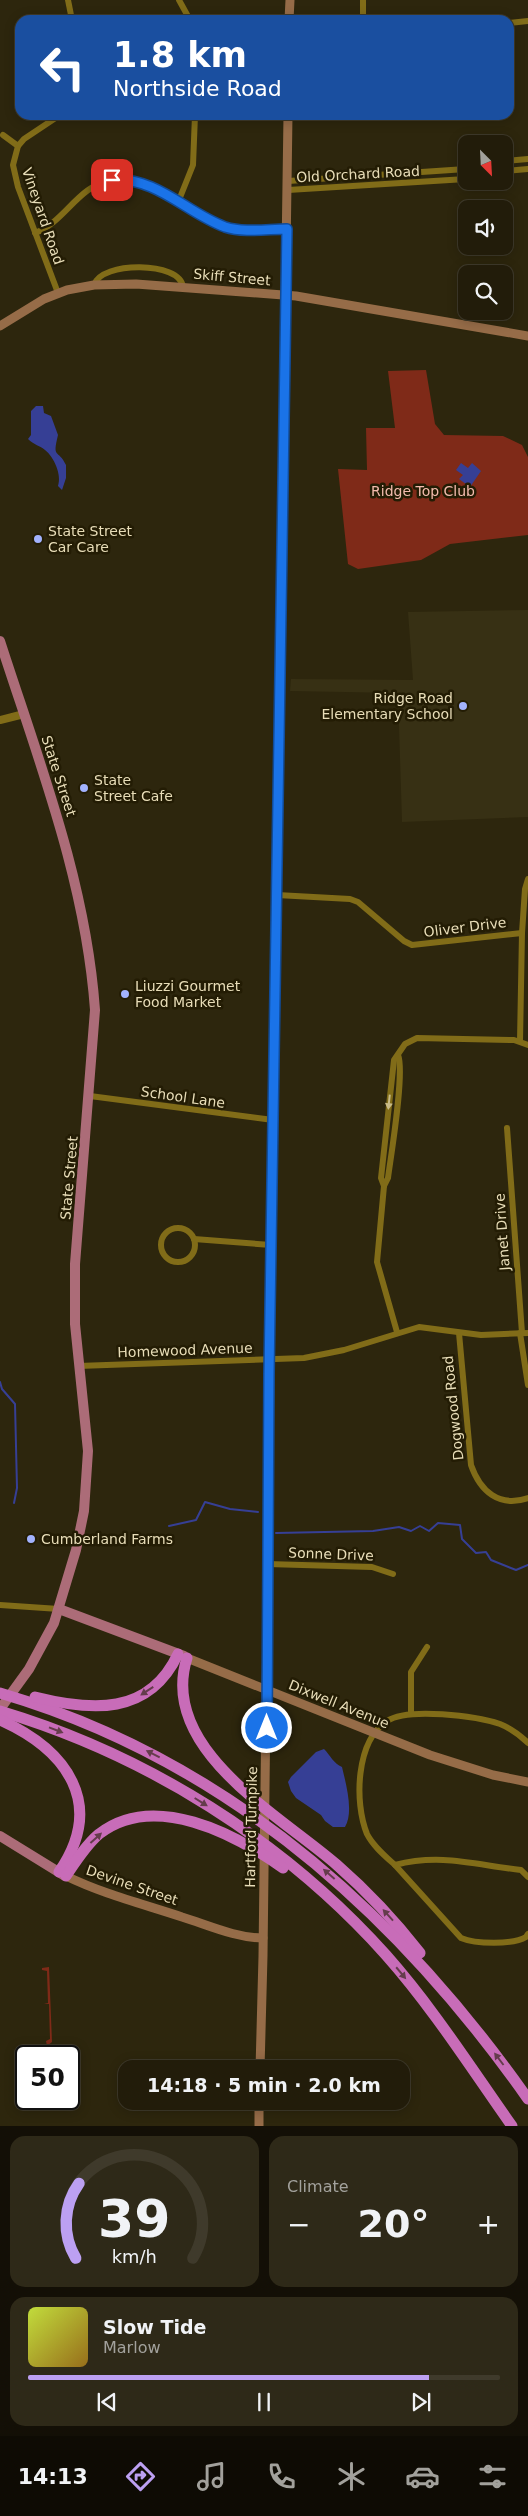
<!DOCTYPE html>
<meta charset="utf-8">
<style>
:root{--surface:#221c0a;--page:#2e2918;--text:#f1f3f6;--muted:#a2a19c;--line:#3f3a2b;--accent:#bca0f2}
body{margin:0;font-family:"DejaVu Sans",sans-serif;background:var(--page);color:var(--text);height:100vh;display:flex;flex-direction:column;font-size:19px;white-space:nowrap}
*{box-sizing:border-box;margin:0}
p{font-size:16px;color:var(--muted)}
.icon{flex:none;width:28px;height:28px;fill:none;stroke:currentColor;stroke-width:2;stroke-linecap:round;stroke-linejoin:round}
.map{position:relative;height:2126px;overflow:hidden}
.side{display:flex;flex-direction:column;gap:10px;padding:10px;background:#130f06;flex:1}
.side>*{flex:none}
.banner{position:absolute;left:15px;top:15px;width:499px;height:105px;border-radius:15px;box-shadow:0 2px 12px #0003,0 0 0 1px var(--line);background:#1a4fa0;color:#fff;overflow:hidden}
.needle{width:32px;rotate:156deg}
.tools{position:absolute;left:458px;top:135px;display:grid;gap:10px}
.tools a{display:grid;place-items:center;width:55px;height:55px;border-radius:10px;background:var(--surface);box-shadow:0 2px 12px #0003,0 0 0 1px var(--line);font-size:25px}
.speed{position:absolute;left:15px;top:2045px;display:flex;gap:10px;font-size:25px;font-weight:700;text-align:center}
.speed>*{display:grid;place-content:center;width:65px;height:65px;border-radius:50%;background:var(--surface);box-shadow:0 2px 12px #0003,0 0 0 1px var(--line);line-height:1}
.speed .limit{border:2px solid #111;border-radius:8px;background:#fff;color:#111}
.pin{position:absolute;display:grid;place-items:center;width:42px;height:42px;color:#fff;margin:-21px;border-radius:10px;box-shadow:0 2px 8px #0006}
.me{position:absolute;width:55px;margin:-28px;rotate:0deg;stroke-linejoin:round;filter:drop-shadow(0 0 4px #0008)}
.turn{display:flex;align-items:center;gap:18px;height:105px;padding:0 15px;font-size:22px}
.turn .icon{width:65px;height:65px;stroke-width:2.5}
.turn b{display:block;font-size:35px;line-height:42px}
.big{font-size:38px;font-weight:700;line-height:1.1}
.side .widget{flex:1;display:flex;flex-direction:column;justify-content:center;gap:8px;min-width:0;padding:0 18px;border-radius:15px;background:var(--page)}
.side .dial{align-items:center;gap:0}
.dial svg{height:130px;overflow:visible;fill:none;stroke:var(--line);stroke-width:7;stroke-linecap:round;text-anchor:middle}
.dial text{fill:var(--text);stroke:none}
.song{display:flex;align-items:center;gap:15px}
.cover{width:60px;height:60px;border-radius:8px;background:linear-gradient(135deg,hsl(70 70% 55%),hsl(40 70% 35%))}
.played{height:5px;border-radius:2px;background:linear-gradient(90deg,var(--accent) 85%,var(--line) 85%)}
.keys{display:flex;justify-content:space-around;direction:ltr}
.heat{display:flex;justify-content:space-between;align-items:center;font-size:28px;direction:ltr}
.side .tiles{flex:1;display:grid;gap:10px;grid-template-columns:1fr 1fr}
.widget:last-child{grid-column:span 2}
.trip{position:absolute;left:118px;top:2060px;width:292px;height:50px;border-radius:15px;background:var(--surface);box-shadow:0 2px 12px #0003,0 0 0 1px var(--line);font-weight:700;line-height:50px;text-align:center}
.tab-bar{display:flex;height:80px;justify-content:space-around;align-items:center;background:#0e0b04;color:var(--muted)}
.tab-bar .icon{width:35px;height:35px}
.tab-bar .current{color:var(--accent)}
.tab-bar b{font-size:22px;color:var(--text)}
.map>svg:first-child{display:block}
.built{fill:#373014}
.green{fill:#7f2a18}
.water{fill:#363f95}
.lines{fill:none;stroke-linecap:round;stroke-linejoin:round}
.stream{stroke:#363f95;stroke-width:2}
.minor{stroke:#816c18;stroke-width:6}
.tertiary{stroke:#816c18;stroke-width:8}
.secondary{stroke:#966c48;stroke-width:9}
.primary{stroke:#ac6c78;stroke-width:10}
.motorway{stroke:#c86cb8;stroke-width:11}
.oneway{fill:#c9bb88}
.oneway2{fill:#653c4c}
.route-casing{stroke:#114b97;stroke-width:12}
.route{stroke:#1a73e8;stroke-width:9}
.poi-dot{fill:#a2b2fd;stroke:#231c04;stroke-width:2}
.labels{text-anchor:middle;dominant-baseline:central;stroke-width:5;stroke-linejoin:round;paint-order:stroke}
.street-label{font-size:14px;fill:#e8ddb8;stroke:#231c04}
.park-label{font-size:14px;fill:#f3bbad;stroke:#231c04}
.poi-label{font-size:14px;fill:#e8ddb8;stroke:#231c04;text-anchor:start}
</style>
<div class="map">
<svg width="528" height="2126" viewBox="0 0 528 2126">
<rect width="100%" height="100%" fill="#2d260d"/>
<polygon class="built" points="528,610 528,817 402,822 398,693 290,691 291,679 413,680 408,612"/>
<g class="green">
<polygon points="426,370 435,424 444,435 503,436 522,445 528,457 528,535 450,544 421,560 358,569 348,564 338,469 367,470 366,428 395,428 388,371"/>
<polygon points="49,1967 52,2042 47,2046 46,2041 50,2039 49,2004 44,2004 48,2003 47,1971 42,1970 42,1968"/>
</g>
<g class="water">
<path d="M36,406H43L44,413L51,416L58,435C52,460 58,448 66,465V478L62,490L58,486C62,475 54,457 45,450C39,445 34,445 28,439L31,435V411Z"/>
<polygon points="461,463 468,468 472,463 481,471 470,487 459,479 463,475 456,470"/>
<path d="M324,1749C330,1755 334,1764 342,1767C346,1784 354,1812 345,1827H333L325,1821L321,1815L296,1798L291,1791L288,1782L291,1777L316,1752Z"/>
</g>
<g class="lines">
<g class="stream">
<polyline points="0,1382 2,1389 15,1404 17,1488 14,1503"/>
<polyline points="169,1526 196,1520 205,1502 230,1509 258,1512"/>
<polyline points="276,1533 373,1531 399,1527 411,1531 420,1526 429,1531 438,1523 460,1525 462,1539 476,1553 486,1552 491,1560 516,1570 528,1565"/>
</g>
<g class="minor">
<polyline points="68,0 72,20"/>
<polyline points="179,0 190,20"/>
<polyline points="363,20 363,0"/>
<polyline points="509,23 528,21"/>
<polyline points="3,135 18,146"/>
<polyline points="504,161 528,159"/>
<polyline points="504,171 528,169"/>
<polyline points="288,181 466,169"/>
<polyline points="288,190 466,179"/>
<polyline points="179,200 193,165 195,115"/>
<path d="M35,233C65,222 78,185 112,180C156,172 187,216 226,227C245,233 268,229 287,229"/>
<path d="M94,285C101,261 180,261 183,287"/>
<polyline points="58,293 18,187 13,165 18,146 24,139 60,115"/>
<polyline points="277,895 350,899 358,902 404,941 412,945 522,933"/>
<polyline points="520,1041 522,933 525,889 528,879"/>
<polyline points="90,1096 273,1120"/>
<polyline points="507,1128 522,1333"/>
<polyline points="384,1186 381,1178 394,1060 405,1044 417,1038 514,1040 528,1045"/>
<circle cx="178" cy="1245" r="17"/>
<polyline points="194,1239 271,1245"/>
<path d="M397,1332L377,1262L384,1186L388,1178C391,1155 405,1072 398,1055"/>
<path d="M459,1333L471,1465C480,1491 499,1508 528,1498"/>
<polyline points="520,1333 528,1385"/>
<polyline points="78,1366 304,1358 344,1350 419,1327 481,1335 528,1333"/>
<polyline points="267,1564 372,1567 393,1574"/>
<polyline points="0,1605 59,1609"/>
<polyline points="411,1714 411,1672 427,1647"/>
<path d="M395,1865C385,1856 373,1846 367,1834C354,1802 356,1741 387,1721C408,1707 476,1716 500,1724C510,1728 520,1735 528,1743"/>
<path d="M528,1877L521,1870C476,1865 441,1853 395,1865L461,1938C475,1944 513,1945 526,1937L528,1934"/>
</g>
<polyline class="tertiary" points="0,720 24,714"/>
<g class="secondary">
<polyline points="289,20 290,0"/>
<polyline points="0,326 44,299 67,290 94,285 136,284 296,296 528,336"/>
<polyline points="187,1658 430,1755 493,1775 528,1782"/>
<path d="M66,1876C103,1894 143,1904 182,1917C208,1925 236,1938 263,1938"/>
<polyline points="260,2069 263,1956 271,1284 288,115"/>
<polyline points="259,2126 259,2101"/>
</g>
<g class="primary">
<path d="M0,641C39,762 86,882 95,1010L75,1264V1324L88,1451L84,1511L76,1550L54,1623L29,1669L0,1709"/>
<polyline points="59,1609 184,1656"/>
<polyline points="0,1836 65,1876"/>
</g>
<g class="motorway">
<path d="M187,1658C158,1749 281,1816 337,1865C368,1892 395,1921 420,1953"/>
<path d="M0,1693C225,1759 395,1910 528,2099"/>
<path d="M35,1697C91,1711 149,1716 178,1654"/>
<path d="M0,1711C147,1755 284,1841 386,1955C433,2008 471,2068 512,2126"/>
<path d="M0,1720C67,1750 106,1804 59,1872"/>
<path d="M66,1876C76,1861 86,1845 99,1834C154,1791 235,1834 283,1868"/>
</g>
</g>
<defs><path id="oneway-solid" d="M-6-.8H1V-3.2L6.5 0L1 3.2V.8H-6Z" transform="scale(1.25)"/></defs>
<use class="oneway" href="#oneway-solid" transform="translate(389 1102) rotate(96)"/>
<g class="oneway2">
<use href="#oneway-solid" transform="translate(147 1691) rotate(147)"/>
<use href="#oneway-solid" transform="translate(56 1730) rotate(21)"/>
<use href="#oneway-solid" transform="translate(153 1754) rotate(-153)"/>
<use href="#oneway-solid" transform="translate(201 1802) rotate(32)"/>
<use href="#oneway-solid" transform="translate(96 1838) rotate(-42)"/>
<use href="#oneway-solid" transform="translate(329 1874) rotate(-139)"/>
<use href="#oneway-solid" transform="translate(388 1915) rotate(-132)"/>
<use href="#oneway-solid" transform="translate(401 1973) rotate(50)"/>
<use href="#oneway-solid" transform="translate(499 2059) rotate(-127)"/>
</g>
<g class="lines">
<g class="route-casing">
<path id="route" d="M112,180C157,177 185,212 225,227C244,233 268,229 287,229L269,1374L267,1728"/>
</g>
<use href="#route" class="route"/>
</g>
<g class="poi-dot">
<circle cx="38" cy="539" r="5"/>
<circle cx="463" cy="706" r="5"/>
<circle cx="84" cy="788" r="5"/>
<circle cx="125" cy="994" r="5"/>
<circle cx="31" cy="1539" r="5"/>
</g>
<g class="labels">
<g class="street-label">
<text transform="translate(358 174) rotate(-3)">Old Orchard Road</text>
<text transform="translate(43 216) rotate(71)">Vineyard Road</text>
<text transform="translate(232 277) rotate(5)">Skiff Street</text>
<text transform="translate(59 776) rotate(72)">State Street</text>
<text transform="translate(465 927) rotate(-7)">Oliver Drive</text>
<text transform="translate(183 1097) rotate(8)">School Lane</text>
<text transform="translate(69 1178) rotate(-85)">State Street</text>
<text transform="translate(502 1232) rotate(-94)">Janet Drive</text>
<text transform="translate(185 1350) rotate(-2)">Homewood Avenue</text>
<text transform="translate(453 1408) rotate(-96)">Dogwood Road</text>
<text transform="translate(331 1554) rotate(2)">Sonne Drive</text>
<text transform="translate(339 1704) rotate(22)">Dixwell Avenue</text>
<text transform="translate(251 1827) rotate(-89)">Hartford Turnpike</text>
<text transform="translate(132 1885) rotate(19)">Devine Street</text>
</g>
<g class="park-label">
<text x="423" y="491">Ridge Top Club</text>
</g>
<g class="poi-label">
<text x="48" y="531">State Street<tspan x="48" dy="16">Car Care</tspan></text>
<text x="453" y="698" text-anchor="end">Ridge Road<tspan x="453" dy="16">Elementary School</tspan></text>
<text x="94" y="780">State<tspan x="94" dy="16">Street Cafe</tspan></text>
<text x="135" y="986">Liuzzi Gourmet<tspan x="135" dy="16">Food Market</tspan></text>
<text x="41" y="1539">Cumberland Farms</text>
</g>
</g>
</svg>
<div class="tools">
<a><svg class="needle" viewBox="-14 -14 28 28"><path d="M0-13l5 13h-10z" fill="#e53935"/><path d="M0 13l5-13h-10z" fill="#a2a19c"/></svg></a>
<a><svg class="icon" aria-label="sound" viewBox="0 0 24 24"><path d="M4 9h4l5-4v14l-5-4H4zM17 9q2 3 0 6"/></svg></a>
<a><svg class="icon" aria-label="search" viewBox="0 0 24 24"><circle cx="10" cy="10" r="6"/><path d="M15 15l6 6"/></svg></a>
</div>
<div class="speed"><div class="limit">50</div></div>
<div class="pin" style="left:112px;top:180px;background:#d93025"><svg class="icon" aria-label="arrive" viewBox="0 0 24 24"><path d="M6 21V4h12l-3 4 3 4H6"/></svg></div>
<svg class="me" style="left:267px;top:1728px" viewBox="-20 -20 40 40"><circle r="17" fill="#1a73e8" stroke="#fff" stroke-width="3"/><path d="M0-11L8 9 0 5-8 9z" fill="#fff"/></svg>
<div class="trip">14:18 · 5 min · 2.0 km</div>
<div class="banner">
<div class="turn"><svg class="icon" aria-label="left" viewBox="0 0 24 24"><path d="M17 20v-9H6M10 6l-5 5 5 5"/></svg><div><b>1.8 km</b>Northside Road</div></div>
</div>
</div>
<section class="side">
<div class="tiles">
<div class="widget dial"><svg viewBox="0 0 100 80">
<path d="M14 69A42 42 0 1 1 86 69"/>
<path d="M14 69A42 42 0 0 1 16 23" stroke="#bca0f2"/>
<text x="50" y="56" font-size="32" font-weight="700">39</text>
<text x="50" y="72" font-size="11">km/h</text>
</svg></div>
<div class="widget"><p>Climate</p>
<div class="heat"><a>−</a><b class="big">20°</b><a>+</a></div>
</div>
<div class="widget">
<div class="song"><i class="cover"></i><div><b>Slow Tide</b><p>Marlow</p></div></div>
<div class="played"></div>
<div class="keys"><svg class="icon" aria-label="previous" viewBox="0 0 24 24"><path d="M18 5L8 12l10 7zM5 5v14"/></svg><svg class="icon" aria-label="pause" viewBox="0 0 24 24"><path d="M8 5v14M16 5v14"/></svg><svg class="icon" aria-label="next" viewBox="0 0 24 24"><path d="M6 5l10 7-10 7zM19 5v14"/></svg></div>
</div>
</div>
</section>
<nav class="tab-bar">
<b>14:13</b>
<svg class="icon current" aria-label="directions" viewBox="0 0 24 24"><path d="M12 3l9 9-9 9-9-9zM9 14v-3h6M13 9l2 2-2 2"/></svg>
<svg class="icon" aria-label="music" viewBox="0 0 24 24"><path d="M9 18V5l10-2v13"/><circle cx="6" cy="18" r="3"/><circle cx="16" cy="16" r="3"/></svg>
<svg class="icon" aria-label="phone" viewBox="0 0 24 24"><path d="M5 4h4l2 5-3 2q2 4 5 5l2-3 5 2v4C11 20 4 13 5 4z"/></svg>
<svg class="icon" aria-label="climate" viewBox="0 0 24 24"><path d="M12 3v18M4 7l16 10M4 17L20 7"/></svg>
<svg class="icon" aria-label="car" viewBox="0 0 24 24"><path d="M5 17H2v-5l4-1 3-4h7l3 4 3 1v5h-3M9 17h6M6 11h13"/><circle cx="7" cy="17" r="2"/><circle cx="17" cy="17" r="2"/></svg>
<svg class="icon" aria-label="filters" viewBox="0 0 24 24"><path d="M4 7h16M4 17h16"/><circle cx="9" cy="7" r="2"/><circle cx="15" cy="17" r="2"/></svg>
</nav>
